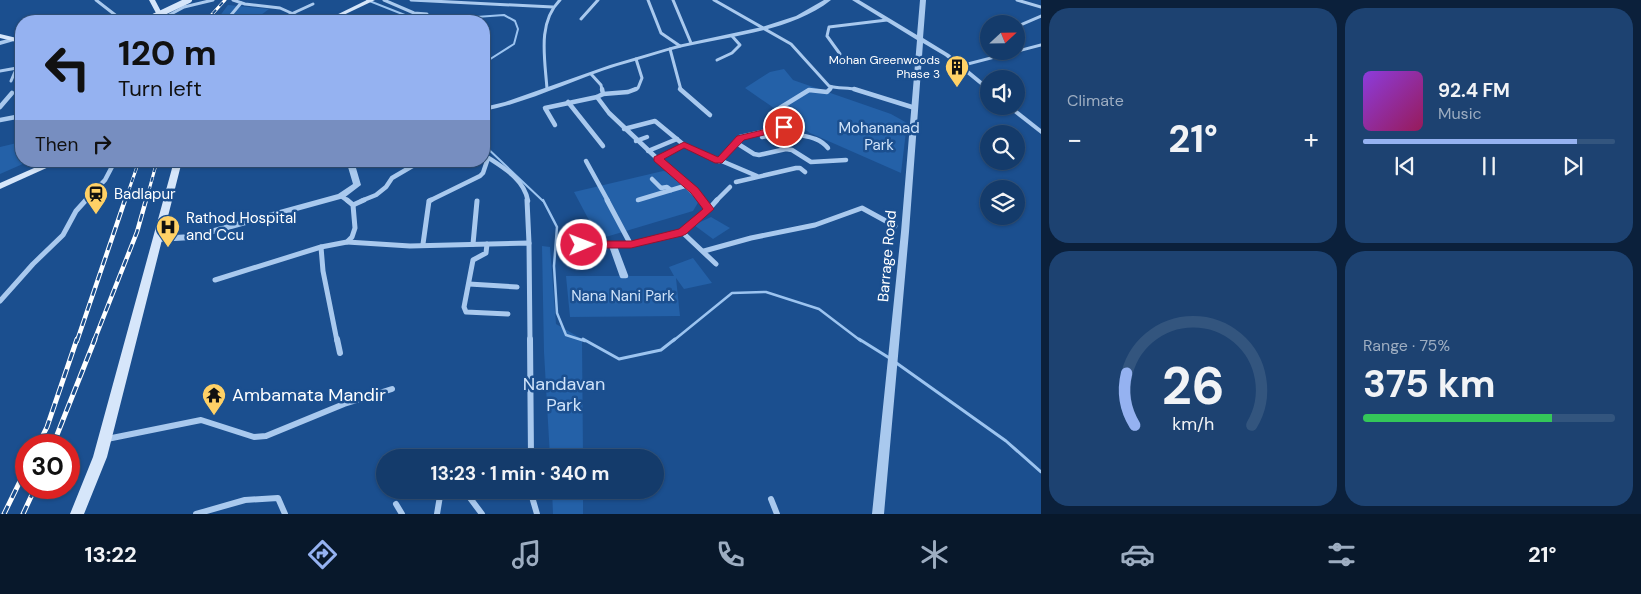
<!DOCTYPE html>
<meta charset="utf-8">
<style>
:root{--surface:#143b6b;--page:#1d4271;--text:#f1f3f6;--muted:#9dadc1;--line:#33557e;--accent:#95b2f1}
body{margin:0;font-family:"DM Sans",sans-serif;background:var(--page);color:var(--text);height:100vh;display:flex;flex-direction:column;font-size:19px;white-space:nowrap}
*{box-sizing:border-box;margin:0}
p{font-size:16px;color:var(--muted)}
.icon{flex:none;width:28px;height:28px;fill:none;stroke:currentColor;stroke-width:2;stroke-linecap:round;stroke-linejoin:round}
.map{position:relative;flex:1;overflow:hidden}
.side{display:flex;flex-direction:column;gap:8px;padding:8px;background:#0b203b;width:600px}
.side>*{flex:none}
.hud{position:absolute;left:15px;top:15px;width:475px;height:152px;border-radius:20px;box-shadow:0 1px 4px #0004,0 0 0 1px var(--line);background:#95b2f1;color:#111;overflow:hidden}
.needle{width:32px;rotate:68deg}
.tools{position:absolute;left:980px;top:15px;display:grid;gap:10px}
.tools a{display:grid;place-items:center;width:45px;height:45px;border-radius:50%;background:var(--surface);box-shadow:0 1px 4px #0004,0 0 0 1px var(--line);font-size:25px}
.speed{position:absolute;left:15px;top:434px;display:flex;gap:10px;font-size:25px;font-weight:700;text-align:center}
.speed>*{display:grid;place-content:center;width:65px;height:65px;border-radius:50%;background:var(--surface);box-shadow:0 1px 4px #0004,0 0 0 1px var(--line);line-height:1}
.speed .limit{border:8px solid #d22;background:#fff;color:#111}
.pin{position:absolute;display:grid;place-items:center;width:42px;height:42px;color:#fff;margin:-21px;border:2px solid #fff;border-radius:50%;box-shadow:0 1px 5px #0007}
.me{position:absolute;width:55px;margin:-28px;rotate:89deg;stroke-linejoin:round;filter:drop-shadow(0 0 4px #0008)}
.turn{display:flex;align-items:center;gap:18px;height:105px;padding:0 20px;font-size:22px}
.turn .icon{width:65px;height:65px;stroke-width:2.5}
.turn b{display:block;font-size:35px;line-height:42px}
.then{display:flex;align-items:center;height:48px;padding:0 20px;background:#0003;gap:10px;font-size:19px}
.big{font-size:38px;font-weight:700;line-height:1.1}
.side .card{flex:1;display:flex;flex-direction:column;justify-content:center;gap:8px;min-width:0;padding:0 18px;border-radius:20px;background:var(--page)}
.side .dial{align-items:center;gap:0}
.dial svg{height:130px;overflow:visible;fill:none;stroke:var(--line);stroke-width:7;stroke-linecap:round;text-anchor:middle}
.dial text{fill:var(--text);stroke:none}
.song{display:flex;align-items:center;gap:15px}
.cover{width:60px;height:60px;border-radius:8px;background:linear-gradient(135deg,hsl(270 70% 55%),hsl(330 70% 35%))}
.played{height:5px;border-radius:2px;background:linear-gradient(90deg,var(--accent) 85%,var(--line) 85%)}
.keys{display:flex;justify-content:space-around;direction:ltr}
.heat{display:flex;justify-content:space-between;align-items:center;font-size:28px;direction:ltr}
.charge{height:8px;border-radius:4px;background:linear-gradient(90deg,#34c759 75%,var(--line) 0)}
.side .tiles{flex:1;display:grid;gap:8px;grid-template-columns:repeat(2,1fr)}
.trip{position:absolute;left:376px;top:449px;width:288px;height:50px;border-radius:25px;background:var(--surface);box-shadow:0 1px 4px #0004,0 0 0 1px var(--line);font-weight:700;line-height:50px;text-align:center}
.menu{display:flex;height:80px;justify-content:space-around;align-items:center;background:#08182b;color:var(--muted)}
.menu .icon{width:35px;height:35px}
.menu .active{color:var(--accent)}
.menu b{font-size:22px;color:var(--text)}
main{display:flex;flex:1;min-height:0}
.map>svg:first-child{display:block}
.green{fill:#2461a8}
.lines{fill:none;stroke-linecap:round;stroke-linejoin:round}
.stream-far2{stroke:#9cc4f0;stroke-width:2}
.stream-far1{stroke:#9cc4f0;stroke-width:2.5}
.stream{stroke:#9cc4f0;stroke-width:3}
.pedestrian{stroke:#a9c9ee;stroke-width:4.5}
.minor-far3{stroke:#a9c9ee;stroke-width:3}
.minor-far2{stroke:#a9c9ee;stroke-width:4.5}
.minor-far1{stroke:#a9c9ee;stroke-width:5}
.minor{stroke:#a9c9ee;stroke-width:6}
.tertiary{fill:#a9c9ee;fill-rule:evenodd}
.secondary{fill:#d6e6fa;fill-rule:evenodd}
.rail-far2-casing{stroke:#fff;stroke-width:3}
.rail-far1-casing{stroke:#fff;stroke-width:4.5}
.rail-casing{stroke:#fff;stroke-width:5}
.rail-far2{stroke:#1b4f8f;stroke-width:2;stroke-dasharray:5;stroke-linecap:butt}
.rail-far1{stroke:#1b4f8f;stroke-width:2.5;stroke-dasharray:8;stroke-linecap:butt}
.rail{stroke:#1b4f8f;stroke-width:3;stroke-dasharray:9;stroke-linecap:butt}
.secondary-bridge{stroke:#d6e6fa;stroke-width:6}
.route{fill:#e11d48;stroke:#92132f}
.labels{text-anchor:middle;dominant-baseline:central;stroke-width:5;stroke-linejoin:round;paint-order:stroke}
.far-poi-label{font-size:12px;fill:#fff;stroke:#1b4f8f;text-anchor:end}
.park-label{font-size:15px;fill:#cfe3fa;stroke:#1b4f8f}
.poi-label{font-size:15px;fill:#fff;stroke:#1b4f8f;text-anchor:start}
.street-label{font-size:15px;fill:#fff;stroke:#1b4f8f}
.near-park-label{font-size:18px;fill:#cfe3fa;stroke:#1b4f8f}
.near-poi-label{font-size:18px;fill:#fff;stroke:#1b4f8f;text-anchor:start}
</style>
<main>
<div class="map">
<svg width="1041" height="514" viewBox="0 0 1041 514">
<rect width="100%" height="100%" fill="#1b4f8f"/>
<g class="green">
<polygon points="228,5 269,9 253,21 216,21"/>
<polygon points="784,69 793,80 891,114 907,123 901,173 810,133 745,88 770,72"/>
<polygon points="21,142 21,161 25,161 25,163 0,174 0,147"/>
<polygon points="663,171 670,172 699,201 693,211 599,239 574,192"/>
<polygon points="711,217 730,228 713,239 694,225"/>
<polygon points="542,246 550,247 556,324 582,339 583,457 550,457 544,352"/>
<polygon points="693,258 712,283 684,289 676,278 680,316 570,317 566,276 674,276 669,267"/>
<polygon points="552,490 583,490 583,514 553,514"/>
</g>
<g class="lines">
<g class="stream-far2">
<polyline points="367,0 420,21 504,15 515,21 518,29 514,44 484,63"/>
<polyline points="484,145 543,201"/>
</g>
<g class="stream-far1">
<polyline points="543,200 557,227 554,266 557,313 566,335 585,341"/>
<polyline points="673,341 732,293 766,292 819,309 861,341"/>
</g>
<g class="stream">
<polyline points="583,339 619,359 661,350 675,339"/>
<polyline points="859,339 891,359"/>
<polyline points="895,362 1006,441 1041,472"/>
</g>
<polyline class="pedestrian" points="611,245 622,276 626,276 615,247"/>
<g class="minor-far3">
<polyline points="96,0 123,21"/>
<polyline points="233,0 245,4 280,8 309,21"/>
<polyline points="384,0 414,13 427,14"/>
<polyline points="411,0 553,7"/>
<polyline points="648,0 661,33 680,46"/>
<polyline points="673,0 691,43"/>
<path d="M714,0L791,44L829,86C839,89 848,87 858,90"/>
<polyline points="1017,0 1041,7"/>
<polyline points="162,19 184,7 213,0"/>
<polyline points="581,19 598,0"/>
<polyline points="226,21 241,3"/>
<polyline points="276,21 313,4"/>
<polyline points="1016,27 1041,16"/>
<polyline points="670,49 681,90"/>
<polyline points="840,54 827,36 829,27 887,20"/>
<polyline points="717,60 732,53 740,45 732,36"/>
<polyline points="960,66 1041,45"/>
<polyline points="0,71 17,68"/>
<polyline points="591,74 601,85 602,90"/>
<polyline points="11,81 21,58"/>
<path d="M547,89C545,59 537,23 560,0"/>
<polyline points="633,90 638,88 642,78 636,59"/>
<polyline points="829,90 832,87"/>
</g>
<g class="minor-far2">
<polyline points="602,89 603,94 597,97 609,113 702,201"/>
<polyline points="680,89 710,115"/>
<polyline points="854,89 915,108"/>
<polyline points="603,94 628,92 636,89"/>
<polyline points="568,102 603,146"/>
<polyline points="0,107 12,93"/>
<polyline points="0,120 21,116"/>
<polyline points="555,125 545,108 597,97"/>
<polyline points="624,129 655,121 684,145 757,176"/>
<path d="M782,129C797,138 816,133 828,148"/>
<polyline points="762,137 786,132"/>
<polyline points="636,141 647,137"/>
<polyline points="735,142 754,154 759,155 786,149 792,150 811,162 846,160"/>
<polyline points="648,151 677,139"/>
<path d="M484,155C502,167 524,178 528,201"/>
<polyline points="657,159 684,145"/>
<polyline points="586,161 608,201"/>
<polyline points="719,161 740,137 784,127 770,114 809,90 827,92 830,89"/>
<polyline points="34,165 35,161"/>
<polyline points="652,179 661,188 667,187 671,190"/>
<polyline points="736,182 796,168 800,168 805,172"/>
<polyline points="341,196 348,201"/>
<polyline points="638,200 688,185"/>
<polyline points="85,201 105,180 115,161"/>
<polyline points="361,201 376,195 386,187 392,178 421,161"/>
<polyline points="429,201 480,176 483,173 488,158"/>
<polyline points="716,201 730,187"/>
</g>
<g class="minor-far1">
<polyline points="527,200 529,243"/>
<polyline points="607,200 631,245"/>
<polyline points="353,205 364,200"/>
<polyline points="709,209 717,200"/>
<polyline points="682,232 716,264"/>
<polyline points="347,242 410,246 529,243 530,341"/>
<polyline points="423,244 429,201 431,200"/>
<polyline points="473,244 477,201"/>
<polyline points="487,244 486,253 473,260 464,307 466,312 508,314"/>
<polyline points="582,245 631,245 682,232 709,209 701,200"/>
<polyline points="321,247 323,271 337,341"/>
<polyline points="704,251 751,238 815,225 862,208 895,226"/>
<polyline points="215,280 321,247 347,242 352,237 355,228 353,205 347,200"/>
<polyline points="469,284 517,287"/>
<polyline points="0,301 33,264 63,235 76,211 86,200"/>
</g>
<g class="minor">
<polyline points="337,339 340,353"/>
<polyline points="530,339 531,458"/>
<polyline points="107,439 201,420 254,437 266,436 344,404 392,389"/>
<polyline points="464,490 482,514"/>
<polyline points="530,490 537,514"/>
<polyline points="771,499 777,514"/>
<polyline points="396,504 402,514"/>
<polyline points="196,514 245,500 278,498 285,514"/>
<polyline points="437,514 441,490"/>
</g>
<g class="tertiary">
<path d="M824,0H831C792,31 730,36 683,47C661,52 639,60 617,66C572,80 530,102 484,111V107L505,102L610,65L678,45L762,27L796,16Z"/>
<polygon points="852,0 859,0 917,35 920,0 926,0 923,38 949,54 989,87 989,92 945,56 923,43 909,232 884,514 872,514 901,232 917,40"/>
<polygon points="12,38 15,40 14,41 0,45 0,41"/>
<polygon points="1005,106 1012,106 1041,129 1041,134"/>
<polygon points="356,161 365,161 356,168 361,185 344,198 192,240 157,242 153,239 157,236 192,234 338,194 353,184 348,167"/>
</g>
<g class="secondary">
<polygon points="149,0 155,0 166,21 160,21 157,16 141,21 132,21 133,20 156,13"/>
<polygon points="367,0 375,0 331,21 324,21"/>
<polygon points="0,34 21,39 21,43 0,38"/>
<polygon points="50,161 62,161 0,189 0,183"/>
<polygon points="174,161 182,161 107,457 84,514 70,514 93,457"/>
</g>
<g class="rail-far2-casing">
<g id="rail-far2">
<polyline points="206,21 225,0"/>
<polyline points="125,201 139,161"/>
<polyline points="146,201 157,161"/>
</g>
</g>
<g class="rail-far1-casing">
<g id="rail-far1">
<polyline points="77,341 125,200"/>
<polyline points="94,341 137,232 146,200"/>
</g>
</g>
<g class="rail-casing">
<g id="rail">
<polyline points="38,445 47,427 77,339"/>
<polyline points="53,445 95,339"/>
<polyline points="4,514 26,469"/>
<polyline points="23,514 35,488"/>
</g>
</g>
<use href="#rail-far2" class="rail-far2"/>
<use href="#rail-far1" class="rail-far1"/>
<use href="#rail" class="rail"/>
<polyline class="secondary-bridge" points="145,21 189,0"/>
</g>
<polygon class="route" points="784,125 789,127 788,129 744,140 722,163 715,163 684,148 664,159 698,188 714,209 686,234 682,236 631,248 578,248 577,245 578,243 582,241 631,241 679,229 703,209 691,193 654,161 654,157 684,142 718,157 737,136"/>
<defs>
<g id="building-pin" transform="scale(1.25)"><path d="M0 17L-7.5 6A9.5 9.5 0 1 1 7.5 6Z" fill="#ffd166" stroke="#1b4f8f"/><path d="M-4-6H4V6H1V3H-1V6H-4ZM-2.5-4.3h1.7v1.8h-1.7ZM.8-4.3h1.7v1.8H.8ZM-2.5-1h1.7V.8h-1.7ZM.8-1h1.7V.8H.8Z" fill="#111"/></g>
<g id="station-pin" transform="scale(1.25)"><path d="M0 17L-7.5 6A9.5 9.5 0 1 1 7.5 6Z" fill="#ffd166" stroke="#1b4f8f"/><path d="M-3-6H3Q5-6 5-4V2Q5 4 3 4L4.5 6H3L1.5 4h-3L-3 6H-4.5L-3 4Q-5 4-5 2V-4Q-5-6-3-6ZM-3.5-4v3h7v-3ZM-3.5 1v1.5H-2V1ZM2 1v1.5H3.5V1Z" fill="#111"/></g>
<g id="hospital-pin" transform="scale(1.25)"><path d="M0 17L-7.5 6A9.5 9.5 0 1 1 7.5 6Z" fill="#ffd166" stroke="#1b4f8f"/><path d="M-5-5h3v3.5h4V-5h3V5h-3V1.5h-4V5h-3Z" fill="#111"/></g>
<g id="temple-pin" transform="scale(1.25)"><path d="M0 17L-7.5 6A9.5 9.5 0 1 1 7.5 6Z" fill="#ffd166" stroke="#1b4f8f"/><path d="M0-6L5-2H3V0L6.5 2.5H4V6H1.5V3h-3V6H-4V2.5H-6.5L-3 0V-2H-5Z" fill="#111"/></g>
</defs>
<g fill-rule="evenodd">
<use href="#building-pin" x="957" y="67"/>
<use href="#station-pin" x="96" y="194"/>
<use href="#hospital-pin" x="168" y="227"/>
<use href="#temple-pin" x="214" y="395"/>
</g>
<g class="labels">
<g class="far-poi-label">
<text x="940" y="60">Mohan Greenwoods<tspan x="940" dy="14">Phase 3</tspan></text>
</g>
<g class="park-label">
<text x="879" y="128">Mohananad<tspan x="879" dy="17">Park</tspan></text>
<text x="623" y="296">Nana Nani Park</text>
</g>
<g class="poi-label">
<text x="114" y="194">Badlapur</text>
<text x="186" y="218">Rathod Hospital<tspan x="186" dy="17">and Ccu</tspan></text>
</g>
<g class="street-label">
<text transform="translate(887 256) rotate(-85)">Barrage Road</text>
</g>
<g class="near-park-label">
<text x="564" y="384">Nandavan<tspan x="564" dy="21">Park</tspan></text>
</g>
<g class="near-poi-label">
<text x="232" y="395">Ambamata Mandir</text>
</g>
</g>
</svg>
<div class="tools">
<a><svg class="needle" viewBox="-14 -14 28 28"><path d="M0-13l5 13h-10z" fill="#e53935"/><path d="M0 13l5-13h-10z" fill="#9dadc1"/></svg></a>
<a><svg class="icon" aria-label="sound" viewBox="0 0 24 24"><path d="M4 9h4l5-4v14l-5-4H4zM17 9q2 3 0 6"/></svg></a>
<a><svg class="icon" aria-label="search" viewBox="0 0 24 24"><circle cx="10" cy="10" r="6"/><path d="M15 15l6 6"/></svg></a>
<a><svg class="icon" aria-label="layers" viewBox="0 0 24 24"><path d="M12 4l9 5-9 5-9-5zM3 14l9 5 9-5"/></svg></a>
</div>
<div class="speed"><div class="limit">30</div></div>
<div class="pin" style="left:784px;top:127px;background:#d93025"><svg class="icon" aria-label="arrive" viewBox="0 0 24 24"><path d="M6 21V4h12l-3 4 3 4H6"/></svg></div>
<svg class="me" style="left:582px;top:245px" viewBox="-20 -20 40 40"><circle r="17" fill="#e11d48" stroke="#fff" stroke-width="3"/><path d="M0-11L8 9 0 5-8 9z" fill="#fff"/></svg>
<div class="trip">13:23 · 1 min · 340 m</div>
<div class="hud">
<div class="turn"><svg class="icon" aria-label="left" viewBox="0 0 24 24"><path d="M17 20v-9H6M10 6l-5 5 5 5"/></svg><div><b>120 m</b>Turn left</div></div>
<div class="then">Then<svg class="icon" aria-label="right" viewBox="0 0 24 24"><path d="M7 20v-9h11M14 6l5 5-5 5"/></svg></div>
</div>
</div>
<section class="side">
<div class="tiles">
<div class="card"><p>Climate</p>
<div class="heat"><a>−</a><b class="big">21°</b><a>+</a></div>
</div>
<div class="card">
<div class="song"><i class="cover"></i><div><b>92.4 FM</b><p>Music</p></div></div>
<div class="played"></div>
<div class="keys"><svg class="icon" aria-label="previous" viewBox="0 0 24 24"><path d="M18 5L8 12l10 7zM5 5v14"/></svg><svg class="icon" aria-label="pause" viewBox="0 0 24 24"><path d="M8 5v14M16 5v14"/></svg><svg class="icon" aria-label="next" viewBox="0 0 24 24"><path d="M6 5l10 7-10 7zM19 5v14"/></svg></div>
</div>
<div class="card dial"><svg viewBox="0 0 100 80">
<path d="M14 69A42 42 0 1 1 86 69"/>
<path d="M14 69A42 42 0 0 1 9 37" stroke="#95b2f1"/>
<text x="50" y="56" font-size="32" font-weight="700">26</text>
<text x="50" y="72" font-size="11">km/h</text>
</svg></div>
<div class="card"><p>Range · 75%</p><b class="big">375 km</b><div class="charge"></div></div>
</div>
</section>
</main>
<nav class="menu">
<b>13:22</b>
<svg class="icon active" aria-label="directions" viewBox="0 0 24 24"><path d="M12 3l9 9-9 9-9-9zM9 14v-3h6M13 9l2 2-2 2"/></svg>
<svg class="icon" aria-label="music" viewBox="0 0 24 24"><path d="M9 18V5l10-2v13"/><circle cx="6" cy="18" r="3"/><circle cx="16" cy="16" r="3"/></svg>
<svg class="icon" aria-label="phone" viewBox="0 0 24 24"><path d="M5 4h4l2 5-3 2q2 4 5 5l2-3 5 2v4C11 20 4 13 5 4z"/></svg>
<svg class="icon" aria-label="climate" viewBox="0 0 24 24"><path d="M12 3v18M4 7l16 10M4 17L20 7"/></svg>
<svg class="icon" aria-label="car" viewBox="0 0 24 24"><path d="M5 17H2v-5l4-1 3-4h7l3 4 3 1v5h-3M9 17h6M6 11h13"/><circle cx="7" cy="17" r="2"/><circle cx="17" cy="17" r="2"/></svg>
<svg class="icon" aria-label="filters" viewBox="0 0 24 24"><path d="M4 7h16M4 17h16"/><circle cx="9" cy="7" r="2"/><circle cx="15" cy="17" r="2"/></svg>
<b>21°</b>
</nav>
